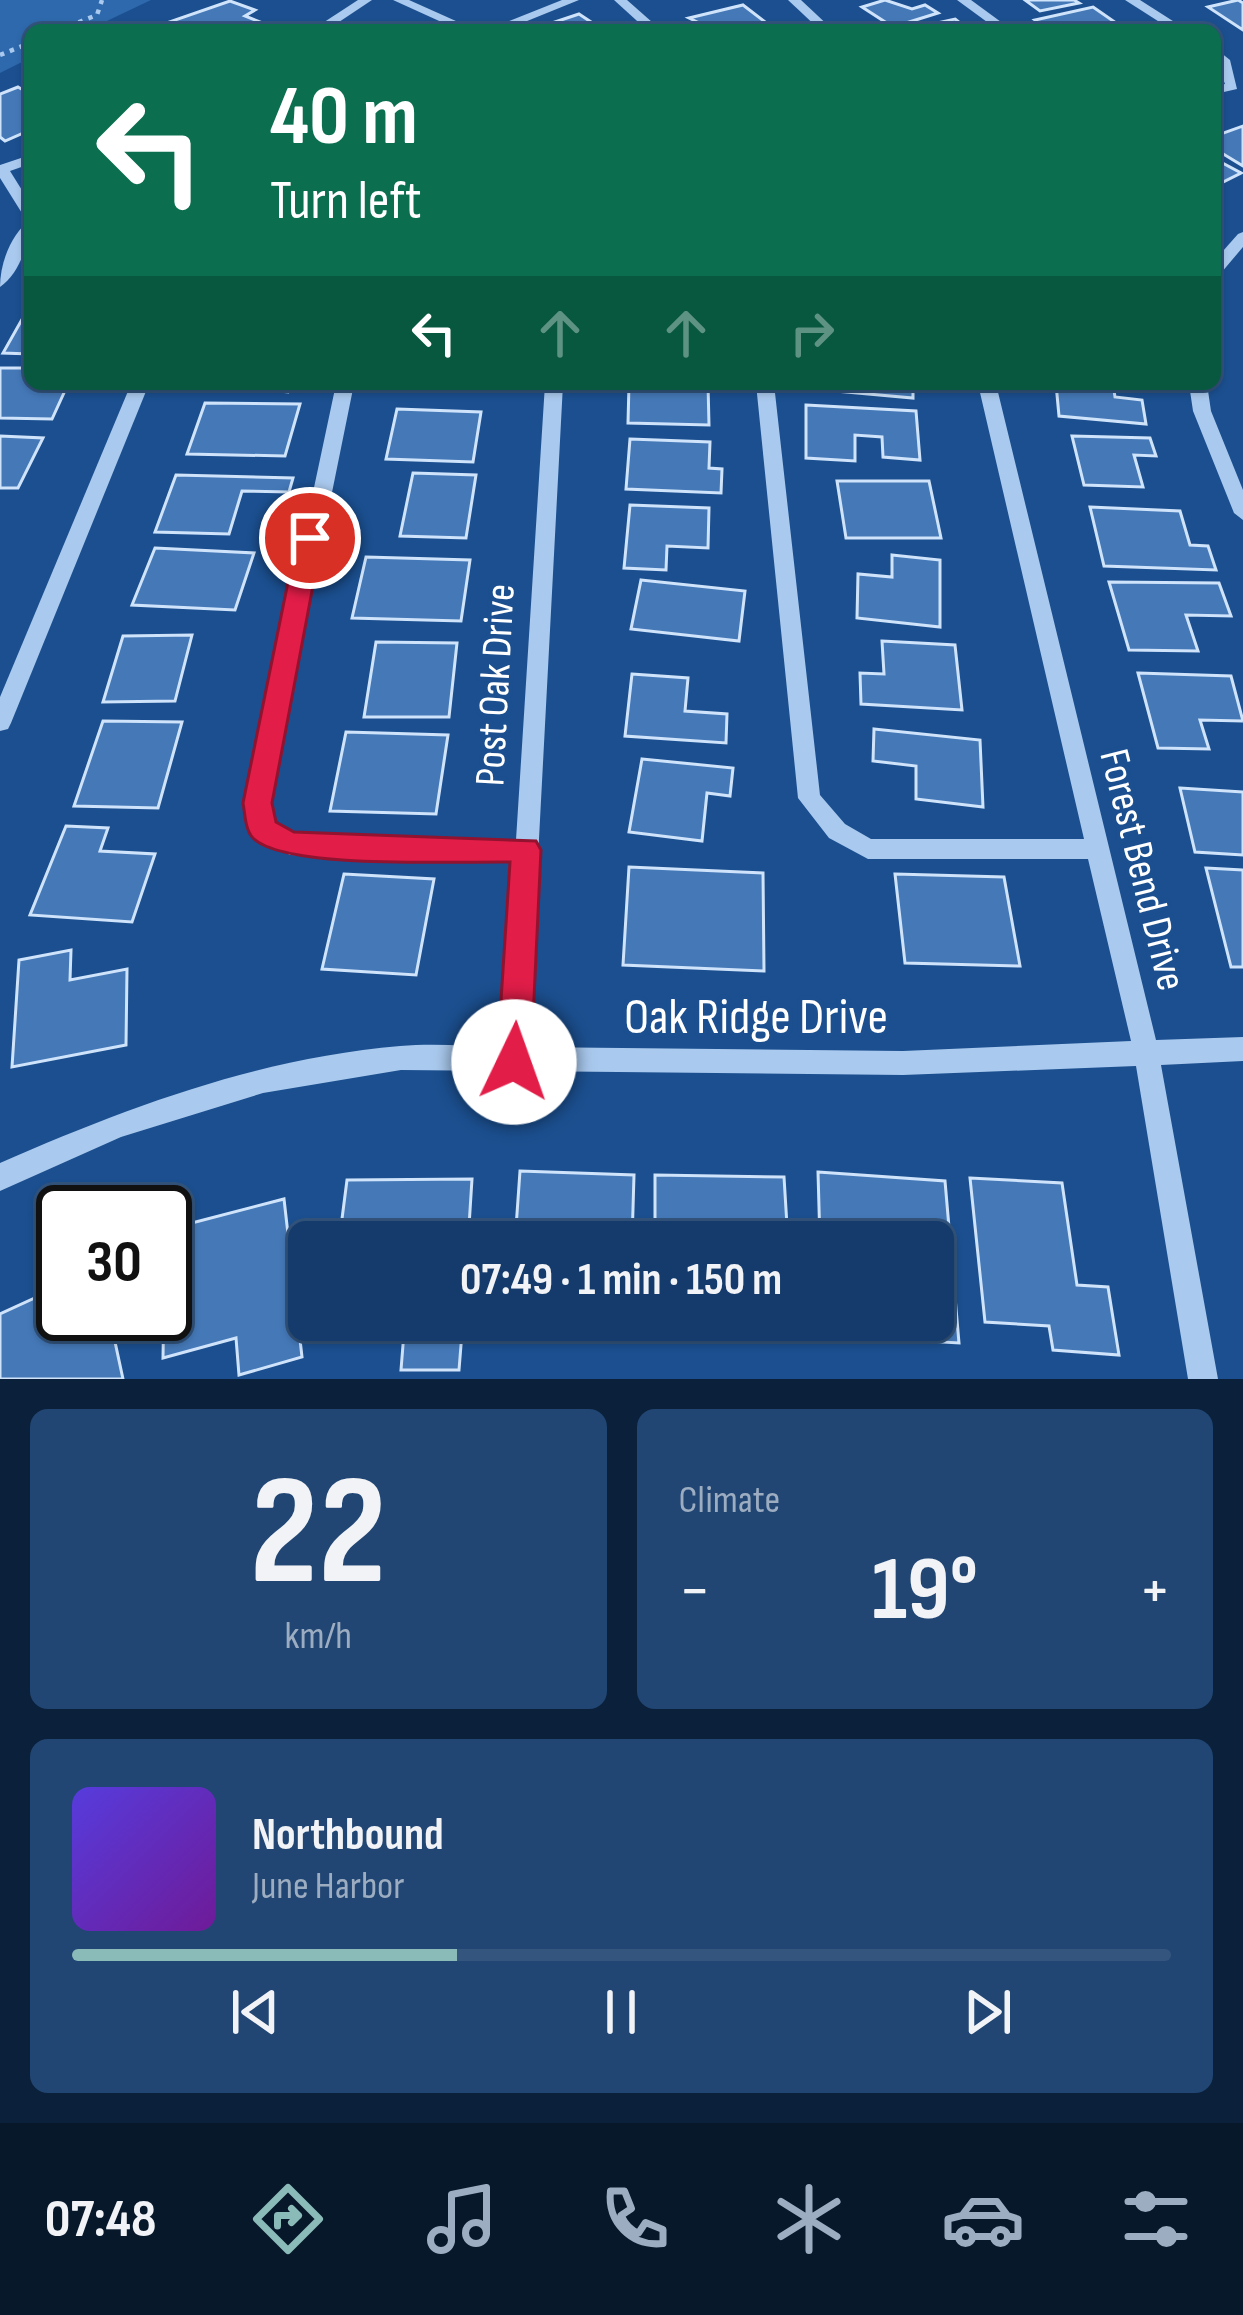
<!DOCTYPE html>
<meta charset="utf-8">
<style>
:root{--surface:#143b6b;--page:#214673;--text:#f1f3f6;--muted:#9dadc1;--line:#33557e;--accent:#8bbbb9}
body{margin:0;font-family:"Sofia Sans Condensed",sans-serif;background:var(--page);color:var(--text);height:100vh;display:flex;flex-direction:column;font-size:45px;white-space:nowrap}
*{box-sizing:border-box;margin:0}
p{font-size:39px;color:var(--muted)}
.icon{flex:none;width:66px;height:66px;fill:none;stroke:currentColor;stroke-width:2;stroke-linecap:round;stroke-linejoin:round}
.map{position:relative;height:1379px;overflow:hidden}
.side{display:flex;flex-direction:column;gap:30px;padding:30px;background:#0b203b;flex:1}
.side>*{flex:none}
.guide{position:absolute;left:24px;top:24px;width:1197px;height:366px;border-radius:18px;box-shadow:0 3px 9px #0004,0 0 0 3px var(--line);background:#0b6e4f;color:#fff;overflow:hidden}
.speed{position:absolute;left:36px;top:1185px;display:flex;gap:24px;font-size:60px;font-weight:700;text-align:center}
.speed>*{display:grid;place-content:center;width:156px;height:156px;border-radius:50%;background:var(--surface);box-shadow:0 3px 9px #0004,0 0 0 3px var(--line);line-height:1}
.speed .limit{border:6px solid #111;border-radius:18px;background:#fff;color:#111}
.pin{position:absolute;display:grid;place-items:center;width:102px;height:102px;color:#fff;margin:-51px;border:6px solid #fff;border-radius:50%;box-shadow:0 3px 12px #0007}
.me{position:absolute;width:132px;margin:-66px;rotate:3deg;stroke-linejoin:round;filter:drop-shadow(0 0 9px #0008)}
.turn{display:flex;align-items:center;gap:42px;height:252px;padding:0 48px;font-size:54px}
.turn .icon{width:156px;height:156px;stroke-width:2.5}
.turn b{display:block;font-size:84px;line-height:102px}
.lanes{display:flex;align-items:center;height:114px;padding:0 48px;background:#0003;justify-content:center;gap:60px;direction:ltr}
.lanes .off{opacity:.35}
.big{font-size:90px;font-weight:700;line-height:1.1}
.side .tile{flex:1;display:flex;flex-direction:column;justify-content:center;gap:18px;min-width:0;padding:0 42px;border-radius:18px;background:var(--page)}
.side .dial{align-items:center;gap:0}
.dial b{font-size:156px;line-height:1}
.song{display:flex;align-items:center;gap:36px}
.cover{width:144px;height:144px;border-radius:18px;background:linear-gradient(135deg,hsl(250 70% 55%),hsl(280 70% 35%))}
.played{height:12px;border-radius:6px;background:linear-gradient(90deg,var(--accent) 35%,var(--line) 35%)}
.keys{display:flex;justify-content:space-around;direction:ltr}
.heat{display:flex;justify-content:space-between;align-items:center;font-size:66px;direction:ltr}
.side .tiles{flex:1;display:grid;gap:30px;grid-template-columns:1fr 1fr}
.tile:last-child{grid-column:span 2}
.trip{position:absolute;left:288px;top:1221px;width:666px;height:120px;border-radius:18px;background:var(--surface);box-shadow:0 3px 9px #0004,0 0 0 3px var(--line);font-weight:700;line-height:120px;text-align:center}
.menu{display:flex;height:192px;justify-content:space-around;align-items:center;background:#08182b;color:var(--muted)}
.menu .icon{width:84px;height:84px}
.menu .selected{color:var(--accent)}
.menu b{font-size:54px;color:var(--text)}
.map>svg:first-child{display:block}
.green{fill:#2e69ad}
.building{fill:#4478b7;stroke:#cfe3fa;stroke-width:3}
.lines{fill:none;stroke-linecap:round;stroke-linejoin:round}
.path{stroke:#a9c9ee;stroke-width:4.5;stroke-dasharray:4.5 6;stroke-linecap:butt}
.minor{fill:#a9c9ee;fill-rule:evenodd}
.route{fill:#e11d48;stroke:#92132f;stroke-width:3}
.labels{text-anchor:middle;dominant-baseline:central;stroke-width:9;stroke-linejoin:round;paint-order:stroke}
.street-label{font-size:42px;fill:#fff;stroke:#1b4f8f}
.near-street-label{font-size:51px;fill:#fff;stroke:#1b4f8f}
</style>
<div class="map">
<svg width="1243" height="1379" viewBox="0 0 1243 1379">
<rect width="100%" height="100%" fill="#1b4f8f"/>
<polygon class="green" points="0,0 151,0 88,30 30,30 30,58 0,73"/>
<g class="building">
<polygon points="885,0 912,9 925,5 938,13 893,27 862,7"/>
<polygon points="1025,0 1074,0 1079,3 1040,11"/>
<polygon points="1238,0 1243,3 1243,30 1208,7"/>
<polygon points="230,1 255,10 245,16 268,25 257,30 194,30 172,21"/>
<polygon points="743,5 773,28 714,30 689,18"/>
<polygon points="1093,7 1119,25 1049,30 1035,20"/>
<polygon points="579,14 600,28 531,30"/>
<polygon points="955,19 966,28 905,30"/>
<polygon points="18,87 30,94 30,130 5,141 0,137 0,94"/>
<polygon points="1243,126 1243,166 1215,149 1215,136"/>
<polygon points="1215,159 1241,173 1215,186"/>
<polygon points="29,307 30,354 3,353"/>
<polygon points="0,368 30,368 30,384 68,384 52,419 0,418"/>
<polygon points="213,384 291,384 288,392"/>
<polygon points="629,384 708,384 709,425 628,423"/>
<polygon points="790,384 913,384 913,398 790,387"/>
<polygon points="1056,384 1113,384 1115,397 1142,400 1146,424 1059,416"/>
<polygon points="205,403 300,404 285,456 187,454"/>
<polygon points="806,405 916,411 920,460 883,457 882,437 855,435 855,461 806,458"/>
<polygon points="397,409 481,412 473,462 386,459"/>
<polygon points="0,436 43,438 18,488 0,488"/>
<polygon points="1072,436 1150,438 1156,456 1134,455 1143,487 1084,485"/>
<polygon points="630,439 710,442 709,468 722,469 721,493 626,489"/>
<polygon points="413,473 476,475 466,538 400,536"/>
<polygon points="176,475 293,478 289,492 242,491 229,534 155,532"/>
<polygon points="837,481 929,481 941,538 846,538"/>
<polygon points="630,505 709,508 708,548 667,546 666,570 624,568"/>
<polygon points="1090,507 1180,511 1190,545 1208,546 1216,570 1104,566"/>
<polygon points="155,548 254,553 235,610 132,605"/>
<polygon points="892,555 940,560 940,627 857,618 858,574 892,577"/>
<polygon points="366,557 470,560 461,621 352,618"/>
<polygon points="641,580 745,591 739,641 631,629"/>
<polygon points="1109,582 1219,583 1231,616 1186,615 1198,651 1129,650"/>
<polygon points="192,635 175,701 103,702 123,636"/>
<polygon points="882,641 955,645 962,710 861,704 860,673 884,674"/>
<polygon points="376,642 457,643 449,717 364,717"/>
<polygon points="1138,673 1231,676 1243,721 1200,720 1209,749 1158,748"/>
<polygon points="632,674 688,678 685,711 727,714 726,743 625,736"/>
<polygon points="103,721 182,722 158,808 74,806"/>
<polygon points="874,729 980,740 983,807 916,799 916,766 873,761"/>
<polygon points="346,732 448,735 436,814 330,811"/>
<polygon points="642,759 733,768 730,796 707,793 702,841 629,832"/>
<polygon points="1180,788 1243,792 1243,855 1195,852"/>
<polygon points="66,826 108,828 100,851 155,854 132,922 30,915"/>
<polygon points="629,867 763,873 764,971 623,965"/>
<polygon points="1206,868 1243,870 1243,967 1231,967"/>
<polygon points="344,874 434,879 416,975 322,969"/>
<polygon points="895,874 1004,877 1020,966 905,963"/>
<polygon points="71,950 70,980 127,969 126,1045 12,1067 19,960"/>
<polygon points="520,1171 634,1175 632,1242 515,1242"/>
<polygon points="818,1172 945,1181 959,1343 907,1340 905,1320 933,1320 933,1242 820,1242"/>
<polygon points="655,1175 784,1177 788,1242 655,1242"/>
<polygon points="970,1178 1062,1183 1077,1285 1108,1287 1119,1355 1053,1350 1049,1326 985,1322"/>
<polygon points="472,1179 468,1242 339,1242 347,1180"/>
<polygon points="284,1199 302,1357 239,1375 236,1338 163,1358 165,1230"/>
<polygon points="63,1285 63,1314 109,1314 123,1379 0,1379 0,1314"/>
<polygon points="405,1320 463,1320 459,1370 401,1370"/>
</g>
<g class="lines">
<g class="path">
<polyline points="59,30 97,15 102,0"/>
<polyline points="0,55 30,43"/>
</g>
<g class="minor">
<polygon points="358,0 372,0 327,30 312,30"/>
<polygon points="393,0 409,0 476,30 459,30"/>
<polygon points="562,0 579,0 505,30 487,30"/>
<polygon points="614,0 627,0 661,30 647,30"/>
<polygon points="788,0 801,0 833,30 820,30"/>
<polygon points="957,0 971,0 1012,30 998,30"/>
<polygon points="1125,0 1140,0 1187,30 1172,30"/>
<polygon points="1215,48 1230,60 1237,89 1215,94 1215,86 1225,84 1215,59"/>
<polygon points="30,155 30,164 10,171 30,203 30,219 25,218 0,178 0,165"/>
<path d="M30,220C30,243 19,274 0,287C0,263 11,234 30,220Z"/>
<polygon points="1243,232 1243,247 1221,273 1215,275 1215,260 1238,234"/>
<polygon points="131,384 149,384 11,723 8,729 0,731 0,697"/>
<path d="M336,384H354L269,803L273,824L293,835L516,840L545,384H563L528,1047L903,1051L1131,1041L1088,859H868L829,838L798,798L756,384H774L820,795L845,824L871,839H1084L978,384H996L1156,1040L1243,1037V1061L1161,1065L1218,1379H1188L1136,1066L903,1075L521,1071L514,1074L506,1071L401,1070L263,1093L121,1137L0,1191V1163C128,1107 259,1058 400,1046C433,1043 468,1046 502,1047L514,860L290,855L254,836L247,803Z"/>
<polygon points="1189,384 1207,384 1211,411 1243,490 1243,520 1234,513 1193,411"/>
</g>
</g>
<path class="route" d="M310,529L322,538L272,803L276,822L294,832L536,841L541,850L531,1062L526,1073L514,1078L502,1073L497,1062L510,862C459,861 285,870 253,838C245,830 245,813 243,803L297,538Z"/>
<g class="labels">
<g class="street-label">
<text transform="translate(496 685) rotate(-87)">Post Oak Drive</text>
<text transform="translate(1142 870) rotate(76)">Forest Bend Drive</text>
</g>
<g class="near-street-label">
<text x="756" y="1017">Oak Ridge Drive</text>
</g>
</g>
</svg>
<div class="speed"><div class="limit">30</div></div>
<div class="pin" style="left:310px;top:538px;background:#d93025"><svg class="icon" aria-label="arrive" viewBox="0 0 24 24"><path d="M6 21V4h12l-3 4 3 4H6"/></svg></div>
<svg class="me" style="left:514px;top:1062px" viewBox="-20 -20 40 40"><circle r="19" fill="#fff"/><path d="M0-13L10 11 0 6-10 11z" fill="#e11d48"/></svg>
<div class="trip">07:49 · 1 min · 150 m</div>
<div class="guide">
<div class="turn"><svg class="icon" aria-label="left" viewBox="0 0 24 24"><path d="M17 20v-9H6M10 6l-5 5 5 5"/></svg><div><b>40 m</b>Turn left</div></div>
<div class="lanes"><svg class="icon" aria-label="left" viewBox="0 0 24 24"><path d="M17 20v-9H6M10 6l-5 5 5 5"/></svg><svg class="icon off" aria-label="ahead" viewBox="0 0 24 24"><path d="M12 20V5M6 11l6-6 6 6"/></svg><svg class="icon off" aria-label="ahead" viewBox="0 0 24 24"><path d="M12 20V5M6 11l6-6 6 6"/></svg><svg class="icon off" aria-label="right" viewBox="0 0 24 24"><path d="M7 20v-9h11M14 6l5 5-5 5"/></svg></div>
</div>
</div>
<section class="side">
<div class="tiles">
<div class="tile dial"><b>22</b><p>km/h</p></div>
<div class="tile"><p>Climate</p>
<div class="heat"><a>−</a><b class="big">19°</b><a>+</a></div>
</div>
<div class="tile">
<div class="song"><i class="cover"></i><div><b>Northbound</b><p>June Harbor</p></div></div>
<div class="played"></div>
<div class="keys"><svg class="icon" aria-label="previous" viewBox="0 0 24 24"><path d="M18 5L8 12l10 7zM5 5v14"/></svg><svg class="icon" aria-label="pause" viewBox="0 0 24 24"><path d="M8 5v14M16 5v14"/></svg><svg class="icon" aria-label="next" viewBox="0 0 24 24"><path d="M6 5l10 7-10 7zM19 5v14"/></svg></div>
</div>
</div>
</section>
<nav class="menu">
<b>07:48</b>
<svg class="icon selected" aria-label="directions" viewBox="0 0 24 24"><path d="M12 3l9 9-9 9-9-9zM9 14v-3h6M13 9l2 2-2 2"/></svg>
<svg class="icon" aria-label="music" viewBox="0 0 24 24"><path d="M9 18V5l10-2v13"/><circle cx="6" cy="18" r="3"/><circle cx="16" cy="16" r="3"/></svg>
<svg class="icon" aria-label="phone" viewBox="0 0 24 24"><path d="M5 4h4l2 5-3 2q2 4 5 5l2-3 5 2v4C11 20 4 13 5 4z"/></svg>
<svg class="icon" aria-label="climate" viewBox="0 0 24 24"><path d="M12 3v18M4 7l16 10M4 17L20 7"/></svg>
<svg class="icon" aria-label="car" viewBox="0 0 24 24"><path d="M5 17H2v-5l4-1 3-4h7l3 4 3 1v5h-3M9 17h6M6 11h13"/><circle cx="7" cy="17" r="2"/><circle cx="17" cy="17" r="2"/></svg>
<svg class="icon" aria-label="filters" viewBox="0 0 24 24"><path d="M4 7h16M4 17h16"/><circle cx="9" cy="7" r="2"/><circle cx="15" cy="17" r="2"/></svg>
</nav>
